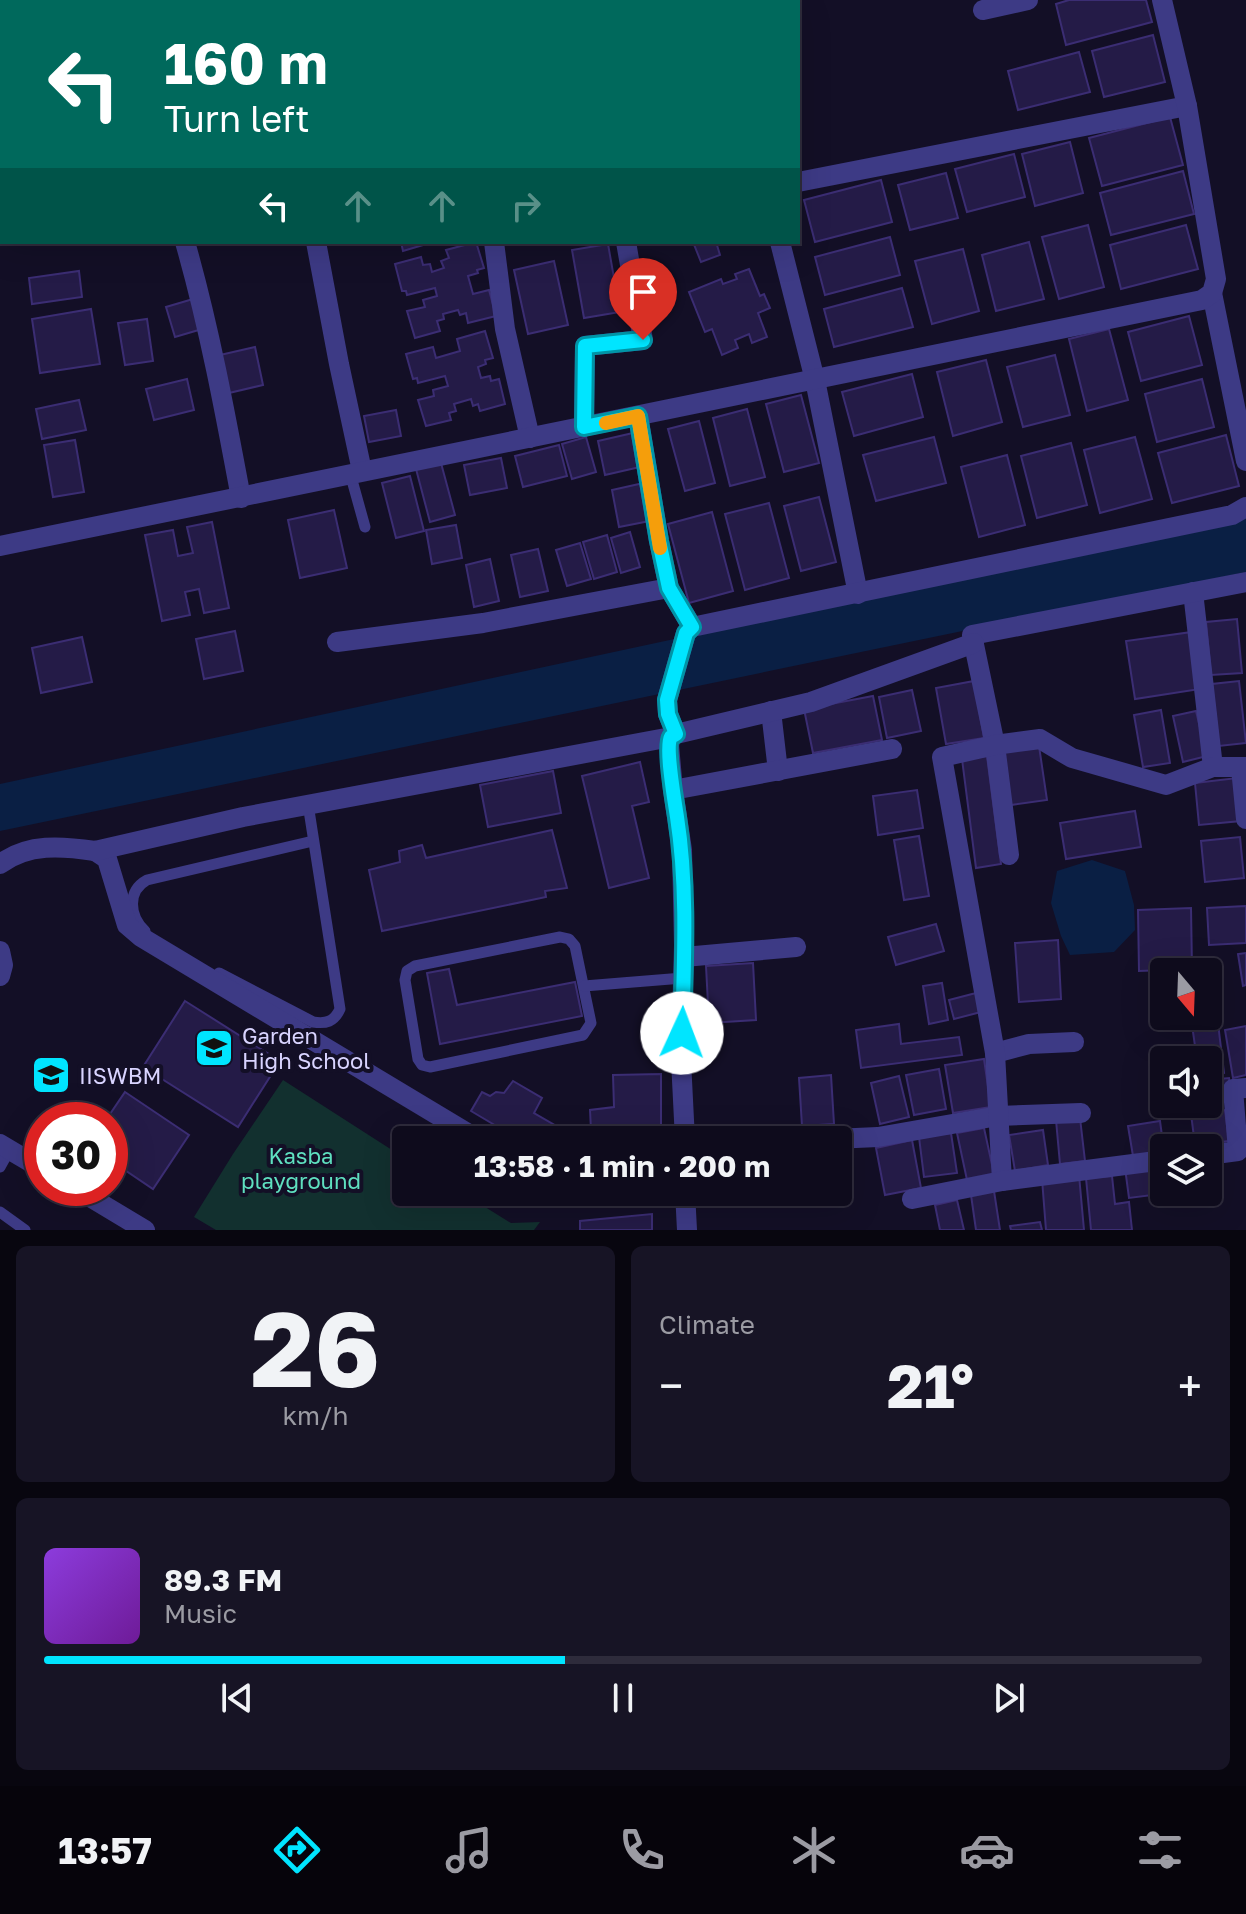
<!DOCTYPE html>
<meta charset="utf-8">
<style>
:root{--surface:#0e0b1c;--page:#171425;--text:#f1f3f6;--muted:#9b9ba3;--line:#2e2b3b;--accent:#00e5ff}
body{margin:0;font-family:"Golos Text",sans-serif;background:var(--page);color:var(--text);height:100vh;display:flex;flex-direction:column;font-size:30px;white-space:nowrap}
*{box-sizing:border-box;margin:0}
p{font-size:26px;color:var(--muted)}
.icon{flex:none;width:44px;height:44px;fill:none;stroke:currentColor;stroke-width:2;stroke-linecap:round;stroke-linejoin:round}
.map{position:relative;height:1230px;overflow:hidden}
.sheet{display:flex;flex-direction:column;gap:16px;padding:16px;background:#08060f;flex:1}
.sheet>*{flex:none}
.hud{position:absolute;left:0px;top:0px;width:800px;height:244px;box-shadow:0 8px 32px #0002,0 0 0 2px var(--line);background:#00695c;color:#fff;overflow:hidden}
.needle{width:52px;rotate:161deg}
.fabs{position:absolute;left:1150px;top:958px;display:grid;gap:16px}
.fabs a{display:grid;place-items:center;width:72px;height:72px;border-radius:8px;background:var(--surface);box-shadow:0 8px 32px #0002,0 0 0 2px var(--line);font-size:40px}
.speed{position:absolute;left:24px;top:1102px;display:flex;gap:16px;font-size:40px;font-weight:700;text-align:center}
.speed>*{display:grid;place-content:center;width:104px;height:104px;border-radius:50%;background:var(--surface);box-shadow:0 8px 32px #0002,0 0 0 2px var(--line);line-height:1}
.speed .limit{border:12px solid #d22;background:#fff;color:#111}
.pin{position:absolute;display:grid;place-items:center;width:68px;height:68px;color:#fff;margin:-82px -34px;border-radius:50% 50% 50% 0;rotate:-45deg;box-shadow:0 0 8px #0007}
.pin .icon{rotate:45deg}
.me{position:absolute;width:88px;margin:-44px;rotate:2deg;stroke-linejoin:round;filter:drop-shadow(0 0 6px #0008)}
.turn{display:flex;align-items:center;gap:28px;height:168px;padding:0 32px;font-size:36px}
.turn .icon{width:104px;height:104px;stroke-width:2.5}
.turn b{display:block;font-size:56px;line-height:68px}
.lanes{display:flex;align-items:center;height:76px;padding:0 32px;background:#0003;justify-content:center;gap:40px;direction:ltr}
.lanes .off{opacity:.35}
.big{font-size:60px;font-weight:700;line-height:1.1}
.sheet .card{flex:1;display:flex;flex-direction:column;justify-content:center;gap:12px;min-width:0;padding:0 28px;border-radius:12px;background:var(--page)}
.sheet .dial{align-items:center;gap:0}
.dial b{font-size:104px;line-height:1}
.song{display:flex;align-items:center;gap:24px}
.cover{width:96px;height:96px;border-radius:12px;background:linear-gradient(135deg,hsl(270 70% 55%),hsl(280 70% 35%))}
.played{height:8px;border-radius:4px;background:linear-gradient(90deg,var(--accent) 45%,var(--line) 45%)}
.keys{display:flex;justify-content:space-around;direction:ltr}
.heat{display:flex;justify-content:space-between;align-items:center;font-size:44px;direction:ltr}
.sheet .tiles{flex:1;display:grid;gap:16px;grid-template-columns:1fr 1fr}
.card:last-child{grid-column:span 2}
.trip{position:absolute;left:392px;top:1126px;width:460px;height:80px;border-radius:8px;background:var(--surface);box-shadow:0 8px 32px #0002,0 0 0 2px var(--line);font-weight:700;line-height:80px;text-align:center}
.dock{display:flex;height:128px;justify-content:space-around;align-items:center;background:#06040b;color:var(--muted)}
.dock .icon{width:56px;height:56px}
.dock .on{color:var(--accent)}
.dock b{font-size:36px;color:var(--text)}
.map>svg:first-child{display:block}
.green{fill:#12302f}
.water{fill:#0a1f44}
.building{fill:#241b47;stroke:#3b2d73;stroke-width:2}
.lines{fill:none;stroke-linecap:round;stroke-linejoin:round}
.service{stroke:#3d3a85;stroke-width:11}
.minor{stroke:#3d3a85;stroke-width:20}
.route-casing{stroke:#0095a6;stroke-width:20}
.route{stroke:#00e5ff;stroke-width:14}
.slow{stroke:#f59e0b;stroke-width:14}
.labels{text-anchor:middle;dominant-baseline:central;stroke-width:8;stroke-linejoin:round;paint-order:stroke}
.poi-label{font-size:22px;fill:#d9d4ff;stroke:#130f26;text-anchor:start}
.park-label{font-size:22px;fill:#5fe0c0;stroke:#130f26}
</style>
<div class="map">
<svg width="1246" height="1230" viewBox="0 0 1246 1230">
<rect width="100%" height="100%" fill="#130f26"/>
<g class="green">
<rect x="157" y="0" width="281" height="2"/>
<polygon points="283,1080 406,1159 406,1192 461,1192 511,1223 540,1222 534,1230 216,1230 194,1217 233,1154"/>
</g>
<g class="water">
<polygon points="1246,516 1246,572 0,831 0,784"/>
<polygon points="1092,860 1125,871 1134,905 1135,930 1114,952 1070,955 1061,936 1051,903 1057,871"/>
</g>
<g class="building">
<rect x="631" y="0" width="64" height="2"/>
<polygon points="1069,0 1146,0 1152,22 1066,45 1056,4"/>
<polygon points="1153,35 1165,82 1104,97 1092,51"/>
<polygon points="1079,52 1090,92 1018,110 1008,71"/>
<polygon points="1170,117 1183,165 1102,186 1089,138"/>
<polygon points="1070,142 1083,193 1035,206 1022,154"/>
<polygon points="1014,154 1025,197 967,212 955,169"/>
<polygon points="1183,171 1194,214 1111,235 1100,193"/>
<polygon points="946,173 958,218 910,230 898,185"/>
<polygon points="881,180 892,222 815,242 804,200"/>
<polygon points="1088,225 1104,287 1059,299 1042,237"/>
<polygon points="1186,225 1198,269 1121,289 1110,245"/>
<polygon points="890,237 900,275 825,295 815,257"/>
<polygon points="401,242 430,242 430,243 403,251"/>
<polygon points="476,242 484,268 477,270 478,273 468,276 473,294 489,290 496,316 468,323 466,313 460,315 458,310 443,314 444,319 437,321 440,331 415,338 407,311 425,307 423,300 437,296 435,288 407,295 406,291 402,291 395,264 421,257 423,265 430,264 432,272 444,268 441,261 449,258 446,250"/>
<polygon points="693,242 716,242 720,255 701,262"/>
<polygon points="1029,242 1044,299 996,311 982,255"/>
<polygon points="608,244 620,312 584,318 572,250"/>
<polygon points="963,249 979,311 932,324 915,261"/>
<polygon points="554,261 568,325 528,334 514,270"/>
<polygon points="749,269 760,296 764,294 770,308 758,313 767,337 752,343 749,334 735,340 738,348 722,355 712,329 705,332 689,292 721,279 723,284 737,279 735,274"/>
<polygon points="79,271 82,297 32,304 29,278"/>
<polygon points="902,288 913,327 834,347 824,309"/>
<polygon points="193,299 202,329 175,337 166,307"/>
<polygon points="91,309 100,364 40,373 32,319"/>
<polygon points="1189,316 1202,365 1141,381 1128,332"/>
<polygon points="147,319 153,361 125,365 118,323"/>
<polygon points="1109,329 1128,400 1087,411 1069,339"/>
<polygon points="485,331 493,358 485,360 486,364 478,367 481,378 490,376 491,381 499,379 505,404 480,411 478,404 473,406 471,399 454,404 456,411 449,413 451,420 426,426 418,400 434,396 433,390 448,386 445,376 418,383 417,378 413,379 406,354 433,347 436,358 460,351 457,339"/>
<polygon points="255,347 263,385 229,393 220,355"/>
<polygon points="1055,355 1070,415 1023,427 1007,367"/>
<polygon points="986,360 1002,422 953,436 937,372"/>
<polygon points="912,374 923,417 854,436 842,392"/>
<polygon points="187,379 194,410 154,420 146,389"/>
<polygon points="1202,379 1214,427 1157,442 1145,394"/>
<polygon points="801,395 819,463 784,472 766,404"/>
<polygon points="79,400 86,430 42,439 36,409"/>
<polygon points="747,409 765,477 730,486 713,418"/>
<polygon points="396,410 401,436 369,442 364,416"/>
<polygon points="699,421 715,483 685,491 668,429"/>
<polygon points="633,433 640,467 605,475 598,441"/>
<polygon points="1226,435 1239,486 1172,503 1158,453"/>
<polygon points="586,437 596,472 572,479 562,444"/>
<polygon points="934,437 946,483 876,501 863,455"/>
<polygon points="1135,437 1152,499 1100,513 1084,450"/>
<polygon points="75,440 84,492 53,497 44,445"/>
<polygon points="1071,443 1087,505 1037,518 1021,456"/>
<polygon points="559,445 567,476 523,487 515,456"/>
<polygon points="1007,455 1025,525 979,537 961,467"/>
<polygon points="501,458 507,488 470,495 464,465"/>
<polygon points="441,463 455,515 430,522 416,469"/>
<polygon points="410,476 424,531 396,538 382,483"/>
<polygon points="648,482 655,520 619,527 612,490"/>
<polygon points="819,497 836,562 801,571 784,506"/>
<polygon points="769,503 789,578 745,590 725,514"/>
<polygon points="334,510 347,568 300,578 288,520"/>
<polygon points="712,512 733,591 689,603 668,524"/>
<polygon points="212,522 229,608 204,613 199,589 185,592 190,615 162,621 145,535 173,530 178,556 193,553 187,527"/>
<polygon points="456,525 462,558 432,564 426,530"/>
<polygon points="630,532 640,567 621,573 611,538"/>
<polygon points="607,535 617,572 594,579 583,542"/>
<polygon points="580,543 591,579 567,586 556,550"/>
<polygon points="538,549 548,591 520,597 511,555"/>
<polygon points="490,559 499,601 474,607 466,565"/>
<polygon points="1237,619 1242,673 1211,675 1206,622"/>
<polygon points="235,631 243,671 204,679 196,639"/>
<polygon points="1192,632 1200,689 1135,699 1126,641"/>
<polygon points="82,637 92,682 41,693 32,648"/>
<polygon points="974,681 984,738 946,744 936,688"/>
<polygon points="1239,681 1246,743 1219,746 1212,684"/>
<polygon points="912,690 921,731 887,738 879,697"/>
<polygon points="873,696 882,740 813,753 804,709"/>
<polygon points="1161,710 1170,763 1143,767 1134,715"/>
<polygon points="1196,711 1207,756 1183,762 1173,716"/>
<polygon points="1039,746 1047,800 1011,805 1004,751"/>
<polygon points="987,756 1001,864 976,868 962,759"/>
<polygon points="640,762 649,802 632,806 649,878 609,888 582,776"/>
<polygon points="553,771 561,813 488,827 480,785"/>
<polygon points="1237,778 1241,821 1199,825 1195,783"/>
<polygon points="917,790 923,828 878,835 873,796"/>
<polygon points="1135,811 1141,847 1066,859 1060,823"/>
<polygon points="552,830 567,888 545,891 546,897 382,931 369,870 400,862 399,851 422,845 426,858"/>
<polygon points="919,836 929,896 904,900 894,840"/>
<polygon points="1240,837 1244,878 1205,882 1201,841"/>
<polygon points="1246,906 1246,943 1209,945 1207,908"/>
<polygon points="1191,908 1192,969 1139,971 1138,910"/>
<polygon points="936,924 944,951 896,965 888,937"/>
<polygon points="1058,940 1061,999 1019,1002 1015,943"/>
<polygon points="1246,953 1246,985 1243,986 1238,954"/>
<polygon points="753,963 756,1020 709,1023 706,966"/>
<polygon points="449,969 457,1005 575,982 582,1016 440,1044 427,973"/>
<polygon points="942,983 948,1020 929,1024 923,986"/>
<polygon points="976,993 981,1012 954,1019 949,1000"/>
<polygon points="185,1001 280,1061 238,1127 143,1067"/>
<polygon points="1217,1015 1224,1073 1208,1075 1208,1060 1197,1060 1191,1018"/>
<polygon points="899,1024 901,1044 959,1037 962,1055 861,1068 856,1030"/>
<polygon points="1246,1026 1246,1075 1233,1078 1225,1030"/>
<polygon points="984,1059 991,1107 953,1113 945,1065"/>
<polygon points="939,1069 946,1109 914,1115 906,1075"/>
<polygon points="661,1074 661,1140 520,1140 471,1111 482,1092 490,1096 496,1092 504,1093 513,1081 542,1098 534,1113 567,1132 591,1130 590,1110 614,1107 613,1075"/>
<polygon points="831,1075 834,1124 802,1126 799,1078"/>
<polygon points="899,1076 909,1117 880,1124 871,1083"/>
<polygon points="1229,1078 1232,1101 1208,1104 1208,1080"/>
<polygon points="125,1092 189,1135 153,1189 110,1160 110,1120 106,1120"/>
<polygon points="1225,1110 1229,1141 1195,1145 1191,1114"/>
<polygon points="1080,1118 1085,1161 1060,1164 1056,1120"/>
<polygon points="1160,1121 1164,1151 1133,1156 1128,1126"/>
<polygon points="984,1128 994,1174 967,1180 957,1133"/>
<polygon points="1043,1130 1048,1165 1015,1171 1009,1135"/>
<polygon points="951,1133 957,1173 924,1177 919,1137"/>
<polygon points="912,1140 921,1188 885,1195 876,1148"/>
<polygon points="1215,1156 1219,1186 1208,1187 1208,1157"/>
<polygon points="1164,1163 1164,1192 1176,1192 1129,1198 1125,1168"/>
<polygon points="1079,1175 1084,1230 1046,1230 1042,1179"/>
<polygon points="1112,1176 1115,1204 1129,1202 1132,1230 1091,1230 1086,1178"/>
<polygon points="994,1191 1000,1230 976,1230 971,1195"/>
<polygon points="957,1200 964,1230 940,1230 935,1205"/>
<polygon points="652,1214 652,1230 580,1230 580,1221"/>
<polygon points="1040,1222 1042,1230 1011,1230 1010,1226"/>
</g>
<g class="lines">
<g class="service">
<polyline points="350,473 365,527"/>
<path d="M145,931C129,916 127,891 147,880L313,841"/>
<polygon points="560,937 569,939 575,946 591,1023 583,1035 430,1067 422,1065 418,1059 405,980 407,971 415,966"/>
<path d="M219,973L313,1022C326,1024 334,1022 340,1009L308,804"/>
<polyline points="584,986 683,978"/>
<polyline points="0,1167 10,1149"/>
<polyline points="0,1212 25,1230"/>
</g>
<g class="minor">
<polyline points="126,0 126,2"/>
<polyline points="591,0 591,2"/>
<polyline points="737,0 737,2"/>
<polyline points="983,10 1028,0"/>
<polyline points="0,116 2,116"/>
<polyline points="798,182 1187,106"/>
<path d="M185,242C209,326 225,412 241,498"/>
<polyline points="316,242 339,364 362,471"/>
<polyline points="494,242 505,329 530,438"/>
<polyline points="780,242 815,380 858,594"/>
<polyline points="1212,293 1246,461"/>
<polyline points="638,416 659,541 669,588 692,627"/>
<polyline points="584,427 585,346 643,340 626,242"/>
<polyline points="0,546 1202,300 1212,293 1216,279 1187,106 1162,0"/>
<polyline points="1193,592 1213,767"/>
<polyline points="337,642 483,623 669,588"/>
<polyline points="771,711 778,771"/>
<polyline points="676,734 668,714 667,700 686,633 692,627 1232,515 1246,507"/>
<polyline points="1241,768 1246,819"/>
<polyline points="673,790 892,749"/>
<polyline points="95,851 107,859 127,925 141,937 479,1140"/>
<polyline points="1009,855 995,745 972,635 1246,582"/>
<path d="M0,864C28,843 62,846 95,851L243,817L671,737"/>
<polyline points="0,951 3,965 0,976"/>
<polyline points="684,957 796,947"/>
<polyline points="995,1053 1029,1044 1074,1042"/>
<polyline points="685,1136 745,1140"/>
<polyline points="685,1140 681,1060 684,945 682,850 673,790 669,745 671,737 676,734 811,702 974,643"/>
<polyline points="811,1140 878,1137 998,1116 1081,1113"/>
<polyline points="0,1144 42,1169"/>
<polyline points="1208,1155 1238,1151 1233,1089 1246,1088"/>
<polyline points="1002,1181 995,1053 942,757 995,745 1040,739 1072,758 1166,785 1213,767 1246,767"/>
<polyline points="75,1188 145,1230"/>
<polyline points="685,1192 687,1230"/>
<polyline points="912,1199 1002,1181 1164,1160"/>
</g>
</g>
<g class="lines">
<g class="route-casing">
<path id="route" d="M643,340L585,346L584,427L638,416L659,541L669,588L692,627L686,633L667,700L668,714L676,734C675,735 672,736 671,737C665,746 675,804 677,817C688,888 684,961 682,1033"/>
</g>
<use href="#route" class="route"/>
<polyline class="slow" points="606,423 638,416 660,548"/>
</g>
<defs>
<g id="school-square" transform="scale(2)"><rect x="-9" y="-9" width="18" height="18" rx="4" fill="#00e5ff" stroke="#130f26"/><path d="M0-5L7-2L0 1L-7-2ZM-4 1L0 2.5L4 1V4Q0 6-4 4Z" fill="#111"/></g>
<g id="university-square" transform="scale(2)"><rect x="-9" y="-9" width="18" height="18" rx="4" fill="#00e5ff" stroke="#130f26"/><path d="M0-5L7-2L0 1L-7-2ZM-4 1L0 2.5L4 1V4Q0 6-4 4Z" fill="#111"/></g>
</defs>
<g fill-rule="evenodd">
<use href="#school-square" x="214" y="1048"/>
<use href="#university-square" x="51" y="1075"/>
</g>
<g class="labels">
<g class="poi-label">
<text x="242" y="1035">Garden<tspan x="242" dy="25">High School</tspan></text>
<text x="79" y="1075">IISWBM</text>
</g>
<g class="park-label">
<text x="301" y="1155">Kasba<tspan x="301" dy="25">playground</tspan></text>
</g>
</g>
</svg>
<div class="fabs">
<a><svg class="needle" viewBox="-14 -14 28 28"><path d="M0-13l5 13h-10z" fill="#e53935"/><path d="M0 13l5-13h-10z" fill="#9b9ba3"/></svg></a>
<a><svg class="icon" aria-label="sound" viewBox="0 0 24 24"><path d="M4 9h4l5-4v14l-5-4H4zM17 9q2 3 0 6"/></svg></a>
<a><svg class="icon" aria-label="layers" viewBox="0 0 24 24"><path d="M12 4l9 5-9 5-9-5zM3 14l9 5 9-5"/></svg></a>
</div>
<div class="speed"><div class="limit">30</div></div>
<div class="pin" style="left:643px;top:340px;background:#d93025"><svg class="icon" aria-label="arrive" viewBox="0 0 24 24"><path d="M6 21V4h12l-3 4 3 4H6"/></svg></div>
<svg class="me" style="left:682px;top:1033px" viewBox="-20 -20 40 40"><circle r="19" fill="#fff"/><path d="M0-13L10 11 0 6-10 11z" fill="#00e5ff"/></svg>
<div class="trip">13:58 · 1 min · 200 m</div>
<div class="hud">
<div class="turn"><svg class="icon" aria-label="left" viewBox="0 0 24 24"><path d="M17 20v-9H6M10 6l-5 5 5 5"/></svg><div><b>160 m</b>Turn left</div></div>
<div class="lanes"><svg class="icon" aria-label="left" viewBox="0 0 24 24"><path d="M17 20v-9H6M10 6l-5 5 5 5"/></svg><svg class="icon off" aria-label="ahead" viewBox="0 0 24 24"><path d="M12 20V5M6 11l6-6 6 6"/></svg><svg class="icon off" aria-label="ahead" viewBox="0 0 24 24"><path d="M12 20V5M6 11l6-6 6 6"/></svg><svg class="icon off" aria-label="right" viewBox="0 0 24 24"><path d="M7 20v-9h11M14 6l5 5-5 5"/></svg></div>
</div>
</div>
<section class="sheet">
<div class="tiles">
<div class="card dial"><b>26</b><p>km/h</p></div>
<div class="card"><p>Climate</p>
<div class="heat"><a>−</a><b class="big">21°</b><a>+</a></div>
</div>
<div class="card">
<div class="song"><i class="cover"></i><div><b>89.3 FM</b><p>Music</p></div></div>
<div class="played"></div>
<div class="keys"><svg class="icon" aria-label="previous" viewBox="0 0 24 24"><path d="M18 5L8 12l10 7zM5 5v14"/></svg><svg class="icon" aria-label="pause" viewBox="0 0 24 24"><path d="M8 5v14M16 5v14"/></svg><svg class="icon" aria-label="next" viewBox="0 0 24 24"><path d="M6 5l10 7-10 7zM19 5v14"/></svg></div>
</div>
</div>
</section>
<nav class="dock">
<b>13:57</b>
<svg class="icon on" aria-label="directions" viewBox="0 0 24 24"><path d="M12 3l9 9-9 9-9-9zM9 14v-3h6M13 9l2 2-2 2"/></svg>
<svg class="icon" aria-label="music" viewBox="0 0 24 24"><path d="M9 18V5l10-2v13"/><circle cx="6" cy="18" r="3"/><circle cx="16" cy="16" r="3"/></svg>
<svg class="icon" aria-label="phone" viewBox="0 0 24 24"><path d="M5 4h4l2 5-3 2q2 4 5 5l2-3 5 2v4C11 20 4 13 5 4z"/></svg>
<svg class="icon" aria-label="climate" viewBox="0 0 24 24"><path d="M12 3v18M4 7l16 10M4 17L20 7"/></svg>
<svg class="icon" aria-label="car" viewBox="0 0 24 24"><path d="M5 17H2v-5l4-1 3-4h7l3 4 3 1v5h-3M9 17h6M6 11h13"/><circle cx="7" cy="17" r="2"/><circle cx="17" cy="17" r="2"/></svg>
<svg class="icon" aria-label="filters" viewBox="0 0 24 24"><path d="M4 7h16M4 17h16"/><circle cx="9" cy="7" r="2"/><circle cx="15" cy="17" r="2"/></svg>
</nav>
